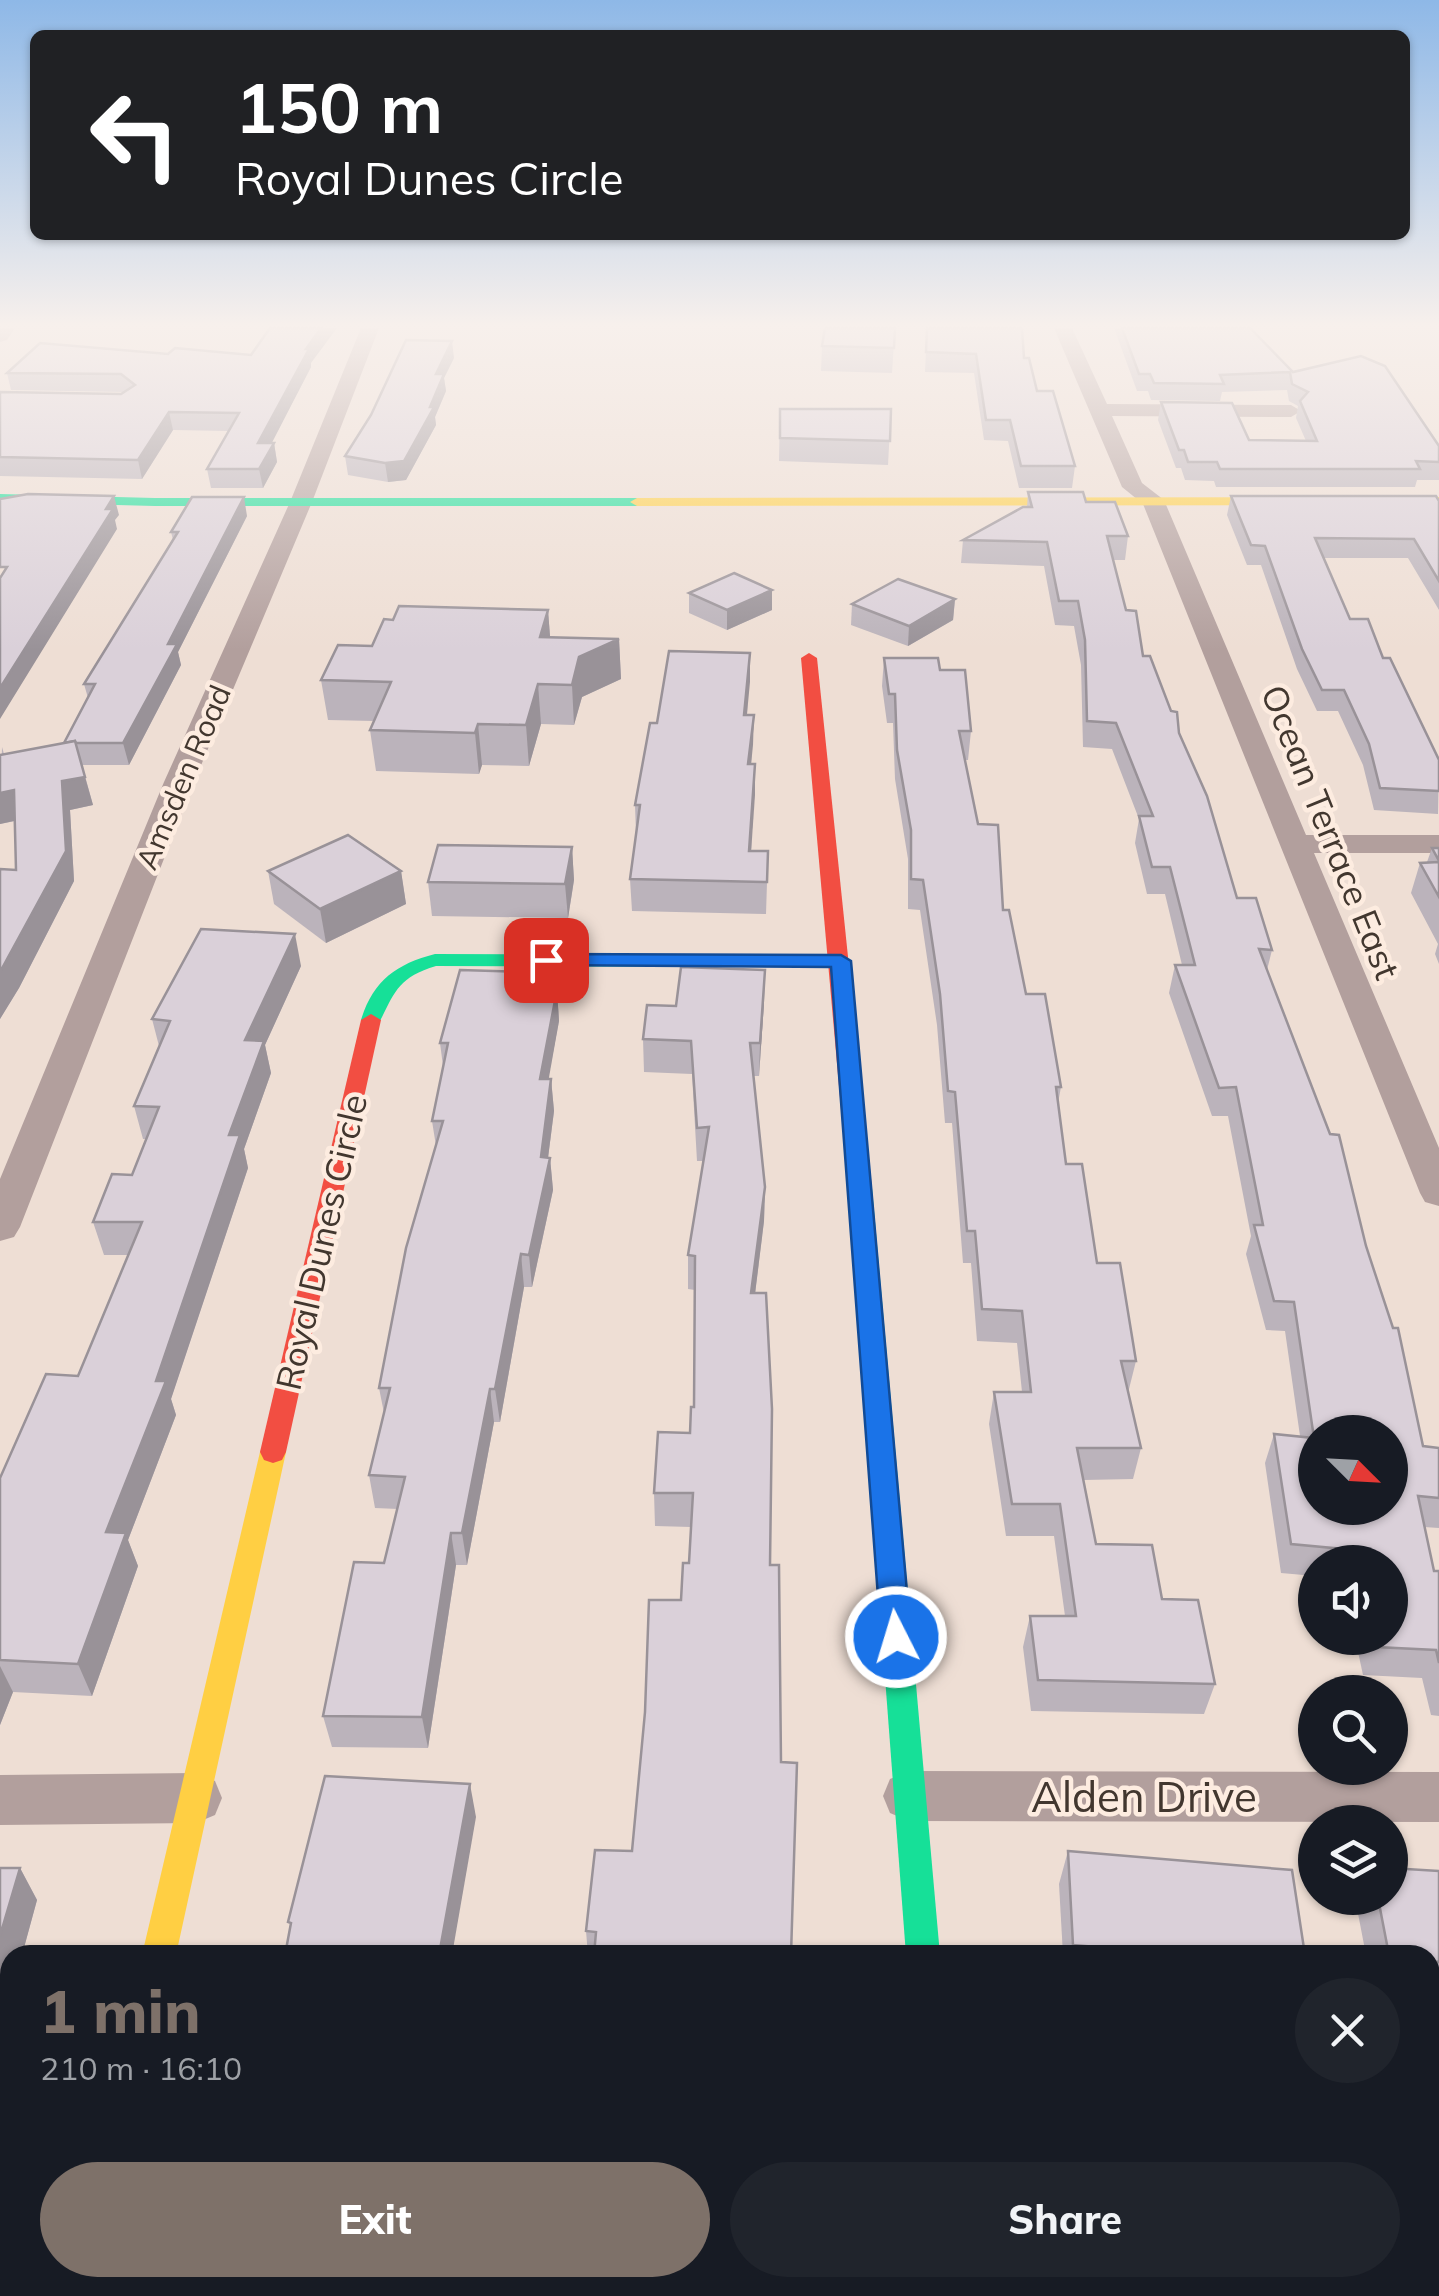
<!DOCTYPE html>
<html lang="en">
<head>
<meta charset="utf-8">
<style>
	body { margin:0; font-family:Mulish,sans-serif; background:#20242c; color:#f1f3f6; height:100vh; display:flex; flex-direction:column; font-size:38px; white-space:nowrap }
	* { box-sizing:border-box; margin:0 }
	p { font-size:32px; color:#9ea1a6 }
	.icon { flex:none; width:55px; height:55px; fill:none; stroke:currentColor; stroke-width:2; stroke-linecap:round; stroke-linejoin:round }
	.map { position:relative; flex:1; overflow:hidden }
	.drawer { position:absolute; left:0px; top:1945px; width:1440px; height:352px; display:flex; flex-direction:column; background:#171b24; border-radius:30px 30px 0 0; box-shadow:0 2px 8px #0004 }
	.drawer>* { flex:none }
	.top-card { position:absolute; left:30px; top:30px; width:1380px; height:210px; border-radius:15px; box-shadow:0 2px 8px #0004; background:#202124; color:#fff; overflow:hidden }
	.needle { width:65px; rotate:114deg }
	.fabs { position:absolute; left:1298px; top:1415px; display:grid; gap:20px }
	.fabs a { display:grid; place-items:center; width:110px; height:110px; border-radius:50%; background:#171b24; box-shadow:0 2px 8px #0004; font-size:50px }
	.pin { position:absolute; display:grid; place-items:center; width:85px; height:85px; color:#fff; margin:-42px; border-radius:20px; box-shadow:0 5px 15px #0006 }
	.me { position:absolute; width:110px; margin:-55px; rotate:355deg; stroke-linejoin:round; filter:drop-shadow(0 0 8px #0008) }
	.turn { display:flex; align-items:center; gap:35px; height:210px; padding:0 40px; font-size:45px }
	.turn .icon { width:130px; height:130px; stroke-width:2.5 }
	.turn b { display:block; font-size:70px; line-height:85px }
	.round { display:grid; place-items:center; flex:none; width:105px; height:105px; border-radius:52px; background:#20242c }
	.headline { display:flex; align-items:center; justify-content:space-between; height:170px; padding:0 40px }
	h1 { font-size:60px; font-weight:800; line-height:75px; color:#7e7169 }
	.button { display:flex; gap:20px; margin-top:auto; padding:20px 40px }
	.button a { flex:1; height:115px; border-radius:60px; background:#7e7169; color:#fff; font-size:40px; font-weight:800; line-height:115px; text-align:center }
	.button a+a { background:#20242c; color:#f1f3f6 }
	.map>svg:first-child { display:block }
</style>
</head>
<body>
<div class="map">
<svg width="1439" height="2296" viewBox="0 0 1439 2296">
	<rect width="100%" height="100%" fill="#eeded4"/>
	<g fill="none" stroke-linecap="round" stroke-linejoin="round">
		<!-- street -->
		<g fill="#b29f9d" fill-rule="evenodd">
			<path d="M0,328h15l-8,12 -7,2z"/>
			<path d="M361,328h18l-67,174 -118,280 -174,445 -6,10 -14,4v-62l164,-397 126,-280z"/>
			<path d="M1054,328h18l35,76 184,1 10,6 -10,6 -179,-1 30,67 22,17 142,335h133v18h-125l125,295v58l-14,-4 -5,-9 -277,-689 -21,-17z"/>
			<path d="M909,1771l530,1v50l-530,-1 -19,-8 -7,-17 7,-17z"/>
			<path d="M196,1773l19,8 7,17 -7,17 -19,8 -196,2v-50z"/>
			<path d="M51,2288h64l-2,8h-64z"/>
			<rect x="921" y="2288" width="64" height="8"/>
		</g>
		<!-- fast -->
		<g fill="#16e098" fill-rule="evenodd">
			<path d="M0,494l155,4h482l7,4 -7,4h-482l-155,-4z"/>
			<path d="M435,954l406,1 10,6 -10,6 -405,-1c-39,12 -41,26 -58,59h-14l-3,-5c12,-39 35,-56 74,-66z"/>
			<path d="M860,1180l12,8 68,767h-34l-58,-767z"/>
		</g>
		<!-- slow -->
		<g fill="#ffcf43" fill-rule="evenodd">
			<path d="M1439,497v8l-802,1 -7,-4 7,-4z"/>
			<path d="M273,1441l9,3 4,8 -110,503h-34l118,-503 4,-8z"/>
		</g>
		<!-- jam -->
		<g fill="#f24e42" fill-rule="evenodd">
			<path d="M809,653l8,5 55,530 -12,8 -12,-8 -47,-530z"/>
			<path d="M371,1014l10,6 -95,432 -4,8 -9,3 -9,-3 -4,-8 101,-432z"/>
		</g>
	</g>
	<!-- wall -->
	<g fill="#bbb3bb">
		<path d="M895,328l-3,45 -71,-2 1,-25z"/>
		<path d="M927,328l97,30 13,33 38,75 -3,22h-53l-11,-47 -24,-1 -10,-67 -49,-1z"/>
		<path d="M1114,328h136l43,44 146,74v34h-22l-2,7h-199l-2,-6 -29,-1 -4,-12h-5l-18,-48 3,-18 88,38 57,1 -10,-23 2,-12 -9,-5 -2,-11 -65,2 -2,9 -69,-1 -3,-9h-11z"/>
		<path d="M168,354l143,9v4l-40,76h3l3,19 -14,26h-52l-4,-19 22,-38 -56,-1 -31,49 -142,-3v-84l121,2 2,-2 -112,-2 -4,-17z"/>
		<path d="M454,358l-10,20 2,13 -11,26 1,8 -30,55 -18,2 -40,-7 -3,-19z"/>
		<path d="M780,409h111l-3,56 -109,-4z"/>
		<path d="M1028,492l58,10 42,34 -3,24h-12l13,50 17,46 36,77 58,165 35,52 -5,20 99,276 57,200 16,2v80l-15,-1 10,44h5v145l-8,-1 -9,-37 -59,-3 -8,-37h35v-76h-75v14l-34,-3 -16,-110 9,-29 26,2 -15,-105 -19,-1 -20,-76 5,-18 -23,-120h-16l-43,-123 6,-28h7l-17,-71h-18l-12,-51 4,-24 -27,-70 -29,-2 -2,-82 -7,-39 -19,-1 -11,-59 -83,-3 2,-23 64,-33z"/>
		<path d="M1231,496l208,5v109l-31,-52h-84l26,61 33,39 56,102 -1,54 -64,-4 -11,-45 -25,-54h-21l-20,-42 -36,-104h-14l-20,-50z"/>
		<path d="M247,516l-69,136 3,13 -52,100h-47l11,40 -23,5 4,71 -55,107 -19,31v-150l16,1 -1,-49 -15,3 2,-77 2,7 60,-11 24,-45 -4,-14 89,-144 -2,-8z"/>
		<path d="M772,590v20l-45,20 -38,-17v-20z"/>
		<path d="M955,599l-2,21 -45,26 -57,-21 1,-21z"/>
		<path d="M548,610l2,27 69,2 2,40 -39,18 -8,28 -33,-1 -12,42 -47,-1 -3,9 -103,-3 -6,-41 4,-9 -46,-1 -7,-40 51,-34z"/>
		<path d="M750,653l-3,62h7l-3,49h4l-4,87h17l-2,63 -134,-3 -2,-32 6,-46 -1,-28 22,-82z"/>
		<path d="M884,658l56,12 31,61 -3,29h-3l13,64 48,170 35,93 -3,16 8,61 31,99 39,98 -8,32 13,55 -8,31 -49,1 12,64 66,55 53,85 -11,30 -173,-3 -8,-64 7,-31h35l-11,-80h-48l-17,-112 5,-32h28l-5,-49 -40,-2 -6,-78h-8l-11,-140h-7l-8,-98 -17,-115 -12,-1v-50l-13,-80 -2,-56h-6l-5,-37z"/>
		<path d="M572,847l2,33 -6,38 -136,-2 -4,-34z"/>
		<path d="M1432,848h7v116l-4,-10 3,-10 -27,-51 9,-30 7,-1z"/>
		<path d="M268,871h133l5,33 -80,39 -52,-39z"/>
		<path d="M301,966l-36,79 6,28 -27,76 4,19 -77,231 5,16 -48,125 10,26 -46,130 -79,-4 -13,33v-247l78,-102 50,-121h-24l-11,-33 39,-47 15,-36h-4l-9,-33 25,-60 -7,-27z"/>
		<path d="M526,989l31,1 2,31 -11,58h3l3,32 -6,47h2l3,32 -21,97h-8l-24,135h-6l-27,143h-11l-28,183 -96,-1 -9,-31 61,-153 14,-54 -23,-1 -6,-33 15,-62 -5,-25 57,-242 -4,-25 11,-55 -3,-23z"/>
		<path d="M764,1003l-5,73h-6l12,111 -1,34 -9,72 36,662h-203l-2,-24 46,-80 57,-288 2,-36 -36,-1 -1,-33 36,-60 4,-26 1,-117 -7,-1v-34l15,-94h-6l-5,-87 -48,-2 -1,-33 33,-33z"/>
		<path d="M1068,1851l237,104h-242l-4,-71z"/>
		<path d="M0,1868h20l17,32 -30,110 -7,1z"/>
		<path d="M1439,1871v123l-9,-1v-38h-64l-11,-57h35z"/>
		<path d="M1117,2288h219l1,8h-219z"/>
	</g>
	<!-- shaded-wall -->
	<g fill="#999298">
		<path d="M321,328h16l-26,35v4l-49,95 -4,-19 48,-94z"/>
		<path d="M452,341l2,17 -10,20 2,13 -11,26 1,8 -30,55 -18,2 -3,-19 45,-56 6,-33z"/>
		<path d="M169,412l4,18 -31,49 -4,-19z"/>
		<path d="M274,443l3,19 -14,26 -4,-19z"/>
		<path d="M114,496l5,19 -4,5 2,9 -117,190v-31z"/>
		<path d="M244,497l3,19 -69,136 3,13 -52,100 -6,-22 45,-99z"/>
		<path d="M772,590v20l-45,20v-20z"/>
		<path d="M955,599l-2,21 -45,26 1,-20z"/>
		<path d="M548,610l3,39 -11,-12z"/>
		<path d="M619,639l2,40 -39,18 -8,28 -2,-40 7,-28z"/>
		<path d="M750,653v29l-6,63v-30z"/>
		<path d="M538,684l3,40 -12,42 -3,-41z"/>
		<path d="M754,715l-1,30 -5,50v-31z"/>
		<path d="M478,724l4,41 -3,9 -4,-41z"/>
		<path d="M755,764v31l-6,87v-31z"/>
		<path d="M85,777l8,28 -23,5 4,71 -55,107 -19,31v-47l62,-191z"/>
		<path d="M14,790l9,29 -23,5v-31z"/>
		<path d="M572,847l2,33 -6,38 -3,-34z"/>
		<path d="M401,871l5,33 -80,39 -6,-34z"/>
		<path d="M295,934l6,32 -36,79 6,28 -27,76 4,19 -77,231 5,16 -48,125 10,26 -46,130 -14,-32 28,-132 50,-151 73,-246 16,-95z"/>
		<path d="M765,970l-1,33 -5,73 1,-33z"/>
		<path d="M557,990l2,31 -16,90 -3,-32z"/>
		<path d="M551,1079l3,32 -10,78 -3,-32z"/>
		<path d="M550,1158l3,32 -21,97 -3,-32z"/>
		<path d="M765,1187l-1,34 -13,106v-34z"/>
		<path d="M521,1254l3,33 -24,135 -5,-33z"/>
		<path d="M490,1389l4,33 -27,143 -5,-32z"/>
		<path d="M451,1533l5,32 -28,183 -6,-31z"/>
		<path d="M0,1666l13,26 -13,33z"/>
		<path d="M470,1784l6,33 -24,138h-13z"/>
		<path d="M20,1868l17,32 -15,55h-12v44l-3,11 -7,-10v-64z"/>
		<path d="M400,2288h12l-1,8h-13z"/>
	</g>
	<!-- building -->
	<g fill="#dad0d9" stroke="#999298" stroke-width="2.5" fill-rule="evenodd">
		<path d="M270,328h51l-15,21h3l-51,94h16l-15,26h-52l32,-56 -70,-1 -31,48 -138,-3v-65l121,2 14,-9 -14,-11 -114,-1 33,-30 128,11 7,-6 76,7z"/>
		<path d="M825,328h70l-1,20 -72,-2z"/>
		<path d="M927,328h95l2,30h5l8,33h16l22,75h-54l-11,-46h-24l-10,-66 -50,-2z"/>
		<path d="M1122,328h128l43,44 68,-16 24,10 54,80v16l-23,-1 4,8h-200l-3,-7h-29l-4,-12h-5l-18,-48 71,1 17,37 68,1 -17,-40 8,-9 -16,-8 -2,-12 -70,3 4,9 -70,-1 -4,-9h-11z"/>
		<path d="M406,340l46,1 -16,33h8l-14,33h4l-30,54 -19,2 -40,-7 26,-41z"/>
		<path d="M780,409h111l-1,32 -110,-3z"/>
		<path d="M1028,492h55l3,10h29l13,34h-21l19,74 10,1 7,45h7l21,55 6,1 2,21 28,63 30,102h19l16,52 -13,-1 71,185 9,1 27,111 27,82h5l25,118 16,2v50l-21,-2 16,75h5v92l-3,-13 -60,-3 -2,-9h16v-76h-33l-3,-12 -63,-6 -17,-110 40,4 -20,-136 -20,-1 -20,-76h9l-27,-138 -17,1 -44,-123h20l-25,-98h-18l-13,-51h14l-37,-93 -29,-2 -2,-81 -7,-39h-19l-12,-59 -84,-2 60,-33h9zM1315,1432h75v76h-75z"/>
		<path d="M28,494l86,2 -8,13h7l-113,179v-110l7,-11h-7v-68z"/>
		<path d="M1231,496h205l3,5v80l-25,-42 -99,-1 35,81h18l15,39h7l49,102v31l-59,-3 -11,-44 -25,-54h-22l-20,-41 -37,-103 -14,-1z"/>
		<path d="M192,497h52l-76,147h9l-54,99h-47l-1,-2 -11,2 31,-59h-11l94,-152h-7z"/>
		<path d="M734,573l38,17 -45,20 -38,-17z"/>
		<path d="M898,579l57,20 -46,27 -57,-22z"/>
		<path d="M399,606l149,4 -8,27 79,2 -40,18 -7,28 -34,-1 -12,41 -48,-1 -3,9 -105,-3 21,-48 -70,-2 17,-35 34,1 12,-27 9,1z"/>
		<path d="M669,651l81,2 -6,62h10l-6,49h7l-6,87h19l-1,31 -137,-3 10,-74h-5l15,-82h7z"/>
		<path d="M884,658h54l2,12h25l6,61h-12l19,93 20,1 5,85h6l17,84h19l16,93h-5l10,77h16l15,99h23l16,98h-15l20,87h-64l19,96 56,1 10,54 36,1 17,84 -177,-4 -8,-64h46l-16,-112h-48l-18,-112h37l-9,-81 -40,-2 -7,-78h-8l-12,-139 -7,-1 -8,-97 -17,-114 -12,-1v-49l-14,-80 -2,-56h-6z"/>
		<path d="M75,741l10,36 -23,4 4,70 -66,121v-103l16,1 -2,-80 -14,3v-38z"/>
		<path d="M348,835l53,36 -81,38 -52,-38z"/>
		<path d="M438,845l134,2 -7,37 -137,-2z"/>
		<path d="M1432,848h7v13z"/>
		<path d="M1439,862v35l-19,-34z"/>
		<path d="M201,929l94,5 -50,106 19,1 -35,94h11l-84,246h10l-60,151 20,1 -48,131 -78,-4v-182l46,-104 32,2 64,-154h-49l19,-48 20,1 27,-68 -25,-1 36,-85 -18,-2z"/>
		<path d="M681,967l84,3 -5,73h-10l15,144 -14,106h15l6,116 -2,156h9l2,197 16,1 -6,192h-197l2,-23 -10,-1 9,-81 37,1 13,-139 4,-112h32l2,-37h6l4,-70h-39l4,-61 32,1 1,-26h3l1,-151 -7,-1 21,-128 -12,1 -6,-87 -48,-2 4,-34 29,1z"/>
		<path d="M460,970l64,2 -4,17 37,1 -17,89h11l-10,78 9,1 -21,97 -8,-1 -26,135h-5l-28,144h-11l-29,184 -99,-1 31,-154 30,1 21,-86 -36,-2 21,-87h-11l27,-140 37,-127h-11l16,-78h-8z"/>
		<path d="M325,1776l145,8 -31,171h-154l6,-32 -3,-1z"/>
		<path d="M1068,1851l224,19 13,85h-173v-5l-59,-5z"/>
		<path d="M0,1868h20l-20,68z"/>
		<path d="M1390,1868l49,3v91l-9,-1v-6h-41l-11,-57h12z"/>
		<path d="M282,2288h118l-2,8h-118z"/>
		<rect x="549" y="2288" width="256" height="8"/>
		<path d="M1162,2288h174l1,8h-72z"/>
	</g>
	<!-- sky -->
	<linearGradient id="sky" x2="0" y2="1"><stop stop-color="#8eb8e7"/><stop offset="0.5" stop-color="#f7f0ec"/><stop offset="1" stop-color="#f7f0ec" stop-opacity="0"/></linearGradient>
	<rect width="1439" height="650" fill="url(#sky)"/>
	<!-- route -->
	<path fill="#1a73e8" stroke="#114b97" stroke-width="2.5" d="M546,954l295,1 10,6 60,676 -5,9 -10,4 -11,-4 -4,-9 -50,-670 -293,-2 -3,-5z"/>
	<g text-anchor="middle" dominant-baseline="central" stroke-width="9" stroke-linejoin="round" paint-order="stroke">
		<!-- far-street labels -->
		<g font-size="30" fill="#42372f" stroke="#fdece0">
			<text transform="translate(183 777) rotate(-67)">Amsden Road</text>
		</g>
		<!-- street labels -->
		<g font-size="35" fill="#42372f" stroke="#fdece0">
			<text transform="translate(1331 832) rotate(68)">Ocean Terrace East</text>
			<text transform="translate(321 1242) rotate(-77)">Royal Dunes Circle</text>
		</g>
		<!-- near-street labels -->
		<g font-size="42" fill="#42372f" stroke="#fdece0">
			<text x="1144" y="1796">Alden Drive</text>
		</g>
	</g>
</svg>
<div class="fabs">
<a><svg class="needle" viewBox="-14 -14 28 28"><path d="M0-13l5 13h-10z" fill="#e53935"/><path d="M0 13l5-13h-10z" fill="#9ea1a6"/></svg></a>
<a><svg class="icon" aria-label="sound" viewBox="0 0 24 24"><path d="M4 9h4l5-4v14l-5-4H4zM17 9q2 3 0 6"/></svg></a>
<a><svg class="icon" aria-label="search" viewBox="0 0 24 24"><circle cx="10" cy="10" r="6"/><path d="M15 15l6 6"/></svg></a>
<a><svg class="icon" aria-label="layers" viewBox="0 0 24 24"><path d="M12 4l9 5-9 5-9-5zM3 14l9 5 9-5"/></svg></a>
</div>
<div class="pin" style="left:546px;top:960px;background:#d93025"><svg class="icon" aria-label="arrive" viewBox="0 0 24 24"><path d="M6 21V4h12l-3 4 3 4H6"/></svg></div>
<svg class="me" style="left:896px;top:1637px" viewBox="-20 -20 40 40"><circle r="17" fill="#1a73e8" stroke="#fff" stroke-width="3"/><path d="M0-11L8 9 0 5-8 9z" fill="#fff"/></svg>
<div class="top-card">
<div class="turn"><svg class="icon" aria-label="left" viewBox="0 0 24 24"><path d="M17 20v-9H6M10 6l-5 5 5 5"/></svg><div><b>150 m</b>Royal Dunes Circle</div></div>
</div>
<section class="drawer">
<div class="headline"><div><h1>1 min</h1><p>210 m · 16:10</p></div><a class="round"><svg class="icon" aria-label="close" viewBox="0 0 24 24"><path d="M6 6l12 12M18 6L6 18"/></svg></a></div>
<div class="button"><a>Exit</a><a>Share</a></div>
</section>
</div>
</body>
</html>
